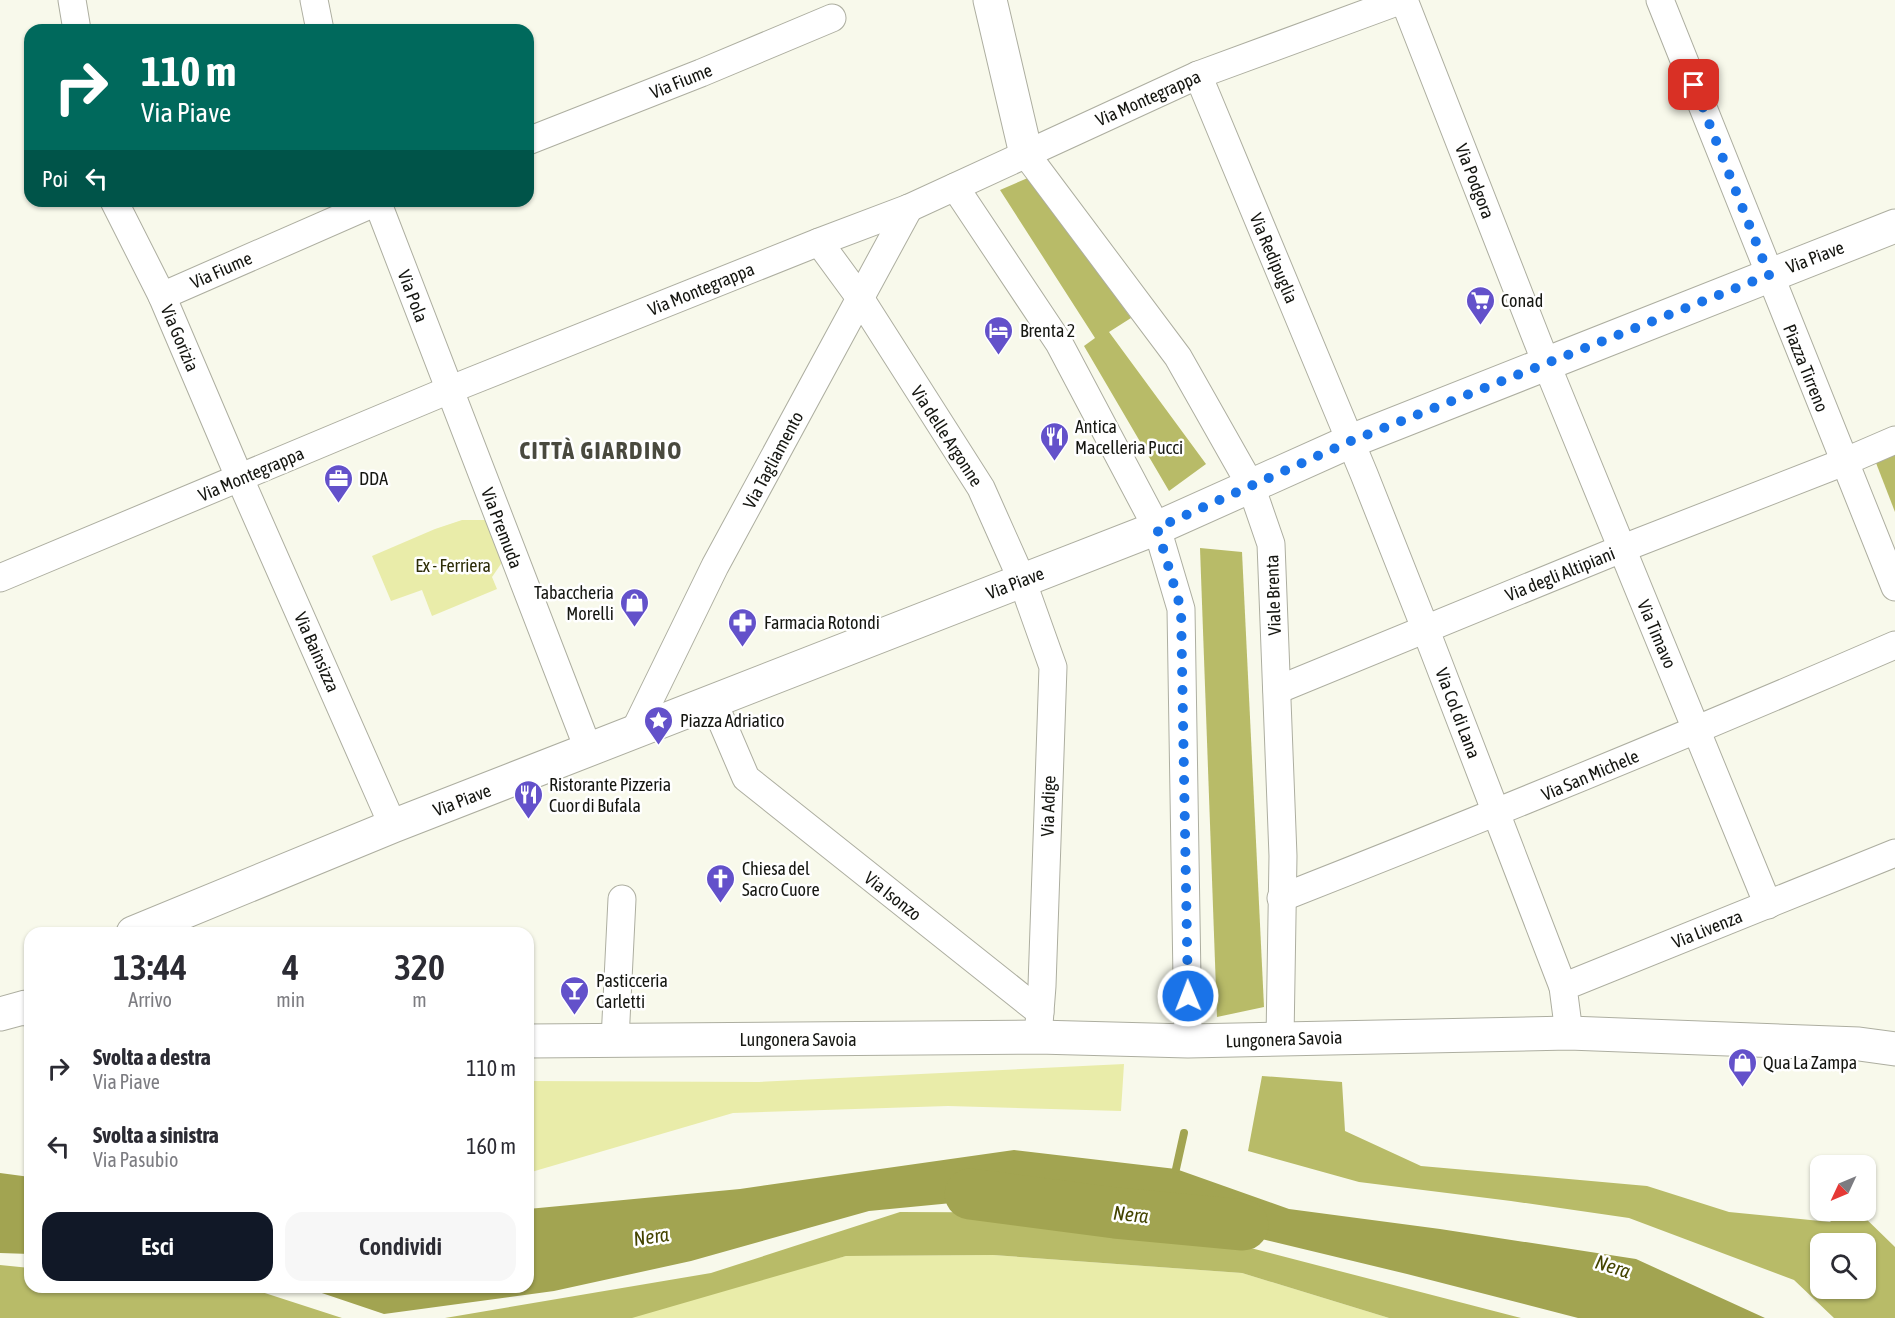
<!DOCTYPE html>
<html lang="it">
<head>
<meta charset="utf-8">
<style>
	body { margin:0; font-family:"Asap Condensed",sans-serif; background:#f7f7f7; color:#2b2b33; height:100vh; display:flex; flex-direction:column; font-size:22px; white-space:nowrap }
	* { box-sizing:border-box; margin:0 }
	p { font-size:20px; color:#7c7c81 }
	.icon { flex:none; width:33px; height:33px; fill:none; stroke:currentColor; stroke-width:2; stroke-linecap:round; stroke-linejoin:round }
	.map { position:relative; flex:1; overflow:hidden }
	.side { position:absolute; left:24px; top:927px; width:510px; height:366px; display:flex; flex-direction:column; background:#fff; border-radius:18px; box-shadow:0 2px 4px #0004 }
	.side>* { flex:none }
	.banner { position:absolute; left:24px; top:24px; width:510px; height:183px; border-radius:18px; box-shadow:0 2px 4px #0004; background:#00695c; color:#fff; overflow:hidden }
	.needle { width:39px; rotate:226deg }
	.controls { position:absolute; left:1810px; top:1155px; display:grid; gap:12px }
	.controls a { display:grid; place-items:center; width:66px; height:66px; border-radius:12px; background:#fff; box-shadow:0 2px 4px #0004; font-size:30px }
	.pin { position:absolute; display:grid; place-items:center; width:51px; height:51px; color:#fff; margin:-26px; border-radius:12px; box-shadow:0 3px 9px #0006 }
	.me { position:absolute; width:66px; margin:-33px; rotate:359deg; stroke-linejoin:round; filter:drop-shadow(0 0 4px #0008) }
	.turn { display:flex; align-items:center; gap:21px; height:126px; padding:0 18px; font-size:27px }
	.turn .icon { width:78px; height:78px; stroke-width:2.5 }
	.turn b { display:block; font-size:42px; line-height:51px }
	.then { display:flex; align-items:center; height:57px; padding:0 18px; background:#0003; gap:12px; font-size:22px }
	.eta { display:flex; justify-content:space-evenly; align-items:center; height:102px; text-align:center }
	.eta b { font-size:36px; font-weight:600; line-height:42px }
	.button { display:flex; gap:12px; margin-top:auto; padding:12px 18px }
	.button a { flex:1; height:69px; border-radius:18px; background:#111827; color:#fff; font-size:24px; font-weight:600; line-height:69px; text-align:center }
	.button a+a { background:#f7f7f7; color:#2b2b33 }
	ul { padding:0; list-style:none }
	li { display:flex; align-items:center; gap:18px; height:78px; padding:0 18px }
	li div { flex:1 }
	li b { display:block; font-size:22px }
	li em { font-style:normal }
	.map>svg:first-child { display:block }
</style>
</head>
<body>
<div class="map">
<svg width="1895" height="1318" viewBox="0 0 1895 1318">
	<rect width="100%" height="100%" fill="#f8f9eb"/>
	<!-- green -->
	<g fill="#e9eca9">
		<path d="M462,520h24l17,41 -11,16 5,12 -65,27 -10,-26 -31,11 -19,-45 63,-27z"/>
		<path d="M1124,1064l-3,47 -173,-5 -215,7 -205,60v-92l231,1z"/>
		<path d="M993,1255l249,18 147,45h-778l235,-62z"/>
	</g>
	<!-- forest -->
	<g fill="#b8bb68" fill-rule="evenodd">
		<path d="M1030,177l101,141 -22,14 97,132 -37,27 -85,-145 11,-8 -95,-148z"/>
		<path d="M1895,449v63l-24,-62z"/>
		<path d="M1200,548l42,4 22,455 -47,10z"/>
		<path d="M1262,1076l80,6 3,49 76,35 226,20 82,26 101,10 10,-11h18l37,36v71h-61l-40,-38 -165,-62 -118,-17 -152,-19 -111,-31zM1821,1244h45v44h-45z"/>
		<path d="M900,1212l215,1 406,105h-132l-147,-45 -249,-18 -147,1 -214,62h-187l266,-45z"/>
		<path d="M0,1265l30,3v19h216l96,31h-342z"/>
	</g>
	<!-- water -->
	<g fill="#a2a451">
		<path d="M1014,1150l162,19 113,40 151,20 196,30 129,59h-187l-171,-44 -300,-72 -155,1 -83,8 -178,50 -137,30 -170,23 -80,-27h224v-78l212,-20z"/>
		<path d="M0,1173l30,4v77l-30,-1z"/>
	</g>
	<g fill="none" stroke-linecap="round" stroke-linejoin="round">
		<!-- stream -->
		<path stroke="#a2a451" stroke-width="8" d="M1176,1169l8,-36"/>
		<!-- river -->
		<path stroke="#a2a451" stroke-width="51" d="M970,1194l145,19 128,12"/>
		<defs>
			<g id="street">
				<path d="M72,0l5,30"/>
				<path d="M314,0l6,30"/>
				<path d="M1404,0l142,363 222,542"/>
				<path d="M1660,0l235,587"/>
				<path d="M1198,75l166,399 61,154 138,359"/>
				<path d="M528,141l173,-68 131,-55"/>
				<path d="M1026,154l152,203 73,129 20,58 12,312 -3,183"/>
				<path d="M955,187l104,156 98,185 24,81 7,432"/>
				<path d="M114,201l48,95 78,183 153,347"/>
				<path d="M377,201l212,550"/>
				<path d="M819,242l41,56 121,190 41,92 31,87 -11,319 -4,51"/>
				<path d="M162,296l217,-95"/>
				<path d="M0,578l449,-188 370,-148 90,-34 289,-133 204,-75"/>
				<path d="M1277,690l344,-141 223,-87 51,-22"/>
				<path d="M713,701l33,77 294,234"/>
				<path d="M633,734l82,-168 194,-358"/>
				<path d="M1281,898c206,-81 411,-165 614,-253"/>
				<path d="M1569,1033l-6,-46 332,-134"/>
				<path d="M615,1040l7,-141"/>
			</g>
			<g id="secondary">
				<path d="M990,0l36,154"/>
				<path d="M133,933l260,-107 764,-298 194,-87 544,-215"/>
				<path d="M0,1014l26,-7 4,3"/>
				<path d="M528,1041l510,-4 150,4 381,-8 290,11 36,5"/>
			</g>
		</defs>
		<!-- street casing -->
		<use href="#street" stroke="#adaea0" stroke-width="29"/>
		<!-- secondary casing -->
		<use href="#secondary" stroke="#adaea0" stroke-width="35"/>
		<!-- street -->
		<use href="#street" stroke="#fff" stroke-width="27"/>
		<!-- secondary -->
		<use href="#secondary" stroke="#fff" stroke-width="33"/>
	</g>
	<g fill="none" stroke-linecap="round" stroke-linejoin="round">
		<!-- route -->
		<path stroke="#1a73e8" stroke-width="10" stroke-dasharray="0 18" d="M1188,996l-7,-387 -24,-81 194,-87 418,-166 -75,-190"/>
	</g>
	<!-- icons -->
	<defs>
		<symbol id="supermarket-pin" viewBox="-11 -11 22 30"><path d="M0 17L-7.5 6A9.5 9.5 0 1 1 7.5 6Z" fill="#6351ca" stroke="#fff"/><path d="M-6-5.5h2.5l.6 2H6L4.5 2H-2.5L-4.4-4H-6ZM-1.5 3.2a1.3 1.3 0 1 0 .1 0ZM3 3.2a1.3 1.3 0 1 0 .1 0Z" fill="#fff"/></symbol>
		<symbol id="hotel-pin" viewBox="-11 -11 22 30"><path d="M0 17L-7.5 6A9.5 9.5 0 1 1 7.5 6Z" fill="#6351ca" stroke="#fff"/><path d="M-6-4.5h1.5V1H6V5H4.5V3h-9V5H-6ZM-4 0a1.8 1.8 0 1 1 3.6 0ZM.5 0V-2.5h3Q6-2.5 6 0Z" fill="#fff"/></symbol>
		<symbol id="restaurant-pin" viewBox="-11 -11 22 30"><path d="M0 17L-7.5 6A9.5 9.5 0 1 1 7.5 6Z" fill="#6351ca" stroke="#fff"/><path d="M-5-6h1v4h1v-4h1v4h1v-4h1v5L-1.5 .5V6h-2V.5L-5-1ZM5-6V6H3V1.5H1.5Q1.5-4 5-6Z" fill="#fff"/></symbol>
		<symbol id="office-pin" viewBox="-11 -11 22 30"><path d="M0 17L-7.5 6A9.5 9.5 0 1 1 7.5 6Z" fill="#6351ca" stroke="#fff"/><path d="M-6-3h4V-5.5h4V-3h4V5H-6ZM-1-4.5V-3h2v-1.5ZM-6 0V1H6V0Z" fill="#fff"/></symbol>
		<symbol id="shop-pin" viewBox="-11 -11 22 30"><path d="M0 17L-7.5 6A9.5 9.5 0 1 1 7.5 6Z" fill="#6351ca" stroke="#fff"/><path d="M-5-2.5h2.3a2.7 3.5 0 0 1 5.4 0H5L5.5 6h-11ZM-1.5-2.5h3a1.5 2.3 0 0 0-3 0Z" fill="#fff"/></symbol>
		<symbol id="pharmacy-pin" viewBox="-11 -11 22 30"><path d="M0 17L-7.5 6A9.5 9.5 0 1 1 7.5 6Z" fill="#6351ca" stroke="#fff"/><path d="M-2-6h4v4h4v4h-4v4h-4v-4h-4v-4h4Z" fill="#fff"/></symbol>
		<symbol id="sight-pin" viewBox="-11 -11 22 30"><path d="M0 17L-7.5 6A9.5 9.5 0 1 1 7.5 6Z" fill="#6351ca" stroke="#fff"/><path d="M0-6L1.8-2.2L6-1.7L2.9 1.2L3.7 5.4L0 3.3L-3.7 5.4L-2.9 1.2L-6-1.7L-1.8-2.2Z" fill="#fff"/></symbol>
		<symbol id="church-pin" viewBox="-11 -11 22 30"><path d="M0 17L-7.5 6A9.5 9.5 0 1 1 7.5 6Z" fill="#6351ca" stroke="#fff"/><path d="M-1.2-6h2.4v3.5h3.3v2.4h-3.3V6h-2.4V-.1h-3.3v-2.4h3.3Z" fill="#fff"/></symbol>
		<symbol id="bar-pin" viewBox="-11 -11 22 30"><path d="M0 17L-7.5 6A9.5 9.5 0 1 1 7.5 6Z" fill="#6351ca" stroke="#fff"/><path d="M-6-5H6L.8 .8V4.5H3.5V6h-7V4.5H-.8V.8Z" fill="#fff"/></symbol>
	</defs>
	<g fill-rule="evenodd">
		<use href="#supermarket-pin" x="1464" y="284" width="33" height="45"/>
		<use href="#hotel-pin" x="982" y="314" width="33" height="45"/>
		<use href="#restaurant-pin" x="1038" y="420" width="33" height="45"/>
		<use href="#office-pin" x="322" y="462" width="33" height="45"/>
		<use href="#shop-pin" x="618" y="586" width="33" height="45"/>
		<use href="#pharmacy-pin" x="726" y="606" width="33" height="45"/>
		<use href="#sight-pin" x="642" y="704" width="33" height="45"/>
		<use href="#restaurant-pin" x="512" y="778" width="33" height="45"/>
		<use href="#church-pin" x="704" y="862" width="33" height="45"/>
		<use href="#bar-pin" x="558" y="974" width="33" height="45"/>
		<use href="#shop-pin" x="1726" y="1046" width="33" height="45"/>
	</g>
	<g text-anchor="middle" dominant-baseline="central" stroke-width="5" stroke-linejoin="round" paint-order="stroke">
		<!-- street labels -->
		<g font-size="18" fill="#151611" stroke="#fff">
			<text transform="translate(681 81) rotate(-22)">Via Fiume</text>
			<text transform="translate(1148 98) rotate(-24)">Via Montegrappa</text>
			<text transform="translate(1475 181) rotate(69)">Via Podgora</text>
			<text transform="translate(1815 257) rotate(-21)">Via Piave</text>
			<text transform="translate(1274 258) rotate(67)">Via Redipuglia</text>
			<text transform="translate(221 270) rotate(-24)">Via Fiume</text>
			<text transform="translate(701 289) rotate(-22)">Via Montegrappa</text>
			<text transform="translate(413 296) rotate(69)">Via Pola</text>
			<text transform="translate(180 338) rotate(67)">Via Gorizia</text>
			<text transform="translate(1806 368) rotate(68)">Piazza Tirreno</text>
			<text transform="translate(947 436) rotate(57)">Via delle Argonne</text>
			<text transform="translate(773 460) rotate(-62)">Via Tagliamento</text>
			<text transform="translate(251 474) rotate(-23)">Via Montegrappa</text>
			<text transform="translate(502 528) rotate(69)">Via Premuda</text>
			<text transform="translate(1560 574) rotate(-22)">Via degli Altipiani</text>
			<text transform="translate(1015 583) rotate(-21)">Via Piave</text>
			<text transform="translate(1273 595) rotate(-92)">Viale Brenta</text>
			<text transform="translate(1657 634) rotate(67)">Via Timavo</text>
			<text transform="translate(317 652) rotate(66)">Via Bainsizza</text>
			<text transform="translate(1458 713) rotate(69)">Via Col di Lana</text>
			<text transform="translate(1590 775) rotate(-23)">Via San Michele</text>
			<text transform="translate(462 800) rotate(-21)">Via Piave</text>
			<text transform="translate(1048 806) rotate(-88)">Via Adige</text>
			<text transform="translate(893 896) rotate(38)">Via Isonzo</text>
			<text transform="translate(1707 929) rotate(-22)">Via Livenza</text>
			<text x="798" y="1039">Lungonera Savoia</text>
			<text transform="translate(1284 1039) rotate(-2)">Lungonera Savoia</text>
		</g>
		<!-- poi labels -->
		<g font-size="18" fill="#151611" stroke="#fff" text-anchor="start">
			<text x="1501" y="300">Conad</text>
			<text x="1020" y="330">Brenta 2</text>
			<text x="1075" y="426">Antica<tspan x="1075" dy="21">Macelleria Pucci</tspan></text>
			<text x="359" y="478">DDA</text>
			<text x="614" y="592" text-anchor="end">Tabaccheria<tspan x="614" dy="21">Morelli</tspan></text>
			<text x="764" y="622">Farmacia Rotondi</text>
			<text x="680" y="720">Piazza Adriatico</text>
			<text x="549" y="784">Ristorante Pizzeria<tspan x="549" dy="21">Cuor di Bufala</tspan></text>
			<text x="742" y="868">Chiesa del<tspan x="742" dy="21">Sacro Cuore</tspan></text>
			<text x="596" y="980">Pasticceria<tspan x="596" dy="21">Carletti</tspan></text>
			<text x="1763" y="1062">Qua La Zampa</text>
		</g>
		<!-- park labels -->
		<g font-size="18" fill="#2d2d08" stroke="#fff">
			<text x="453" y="565">Ex - Ferriera</text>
		</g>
		<!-- water labels -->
		<g font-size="20" font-style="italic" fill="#440" stroke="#fff">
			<text transform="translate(1131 1214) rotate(6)">Nera</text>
			<text transform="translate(651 1236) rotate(-8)">Nera</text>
			<text transform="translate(1613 1266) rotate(18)">Nera</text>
		</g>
		<!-- district labels -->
		<g font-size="24" font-weight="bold" letter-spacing="1.5" fill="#49493e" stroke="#fff">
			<text x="601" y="450">CITTÀ GIARDINO</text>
		</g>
	</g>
</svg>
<div class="controls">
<a><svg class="needle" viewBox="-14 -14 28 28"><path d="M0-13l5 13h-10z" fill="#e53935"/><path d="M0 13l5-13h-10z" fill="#7c7c81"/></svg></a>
<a><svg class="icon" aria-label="search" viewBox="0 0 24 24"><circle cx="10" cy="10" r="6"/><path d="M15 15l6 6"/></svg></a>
</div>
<div class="pin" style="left:1694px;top:85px;background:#d93025"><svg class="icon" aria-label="arrive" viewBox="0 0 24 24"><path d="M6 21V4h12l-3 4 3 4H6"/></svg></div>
<svg class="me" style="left:1188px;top:996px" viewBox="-20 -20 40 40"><circle r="17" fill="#1a73e8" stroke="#fff" stroke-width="3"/><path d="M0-11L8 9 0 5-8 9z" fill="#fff"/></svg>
<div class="banner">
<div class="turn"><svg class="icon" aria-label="right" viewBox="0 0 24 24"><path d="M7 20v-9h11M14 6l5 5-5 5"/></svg><div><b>110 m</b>Via Piave</div></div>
<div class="then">Poi<svg class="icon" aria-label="left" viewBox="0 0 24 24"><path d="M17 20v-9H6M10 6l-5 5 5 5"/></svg></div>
</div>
<section class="side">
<div class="eta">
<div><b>13:44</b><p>Arrivo</p></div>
<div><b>4</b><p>min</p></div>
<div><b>320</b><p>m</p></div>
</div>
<ul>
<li><svg class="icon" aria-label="right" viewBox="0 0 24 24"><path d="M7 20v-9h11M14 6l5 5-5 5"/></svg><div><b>Svolta a destra</b><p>Via Piave</p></div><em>110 m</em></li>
<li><svg class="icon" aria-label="left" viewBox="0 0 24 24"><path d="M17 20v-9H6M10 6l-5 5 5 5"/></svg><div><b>Svolta a sinistra</b><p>Via Pasubio</p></div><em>160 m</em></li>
</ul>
<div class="button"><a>Esci</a><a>Condividi</a></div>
</section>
</div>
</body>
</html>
